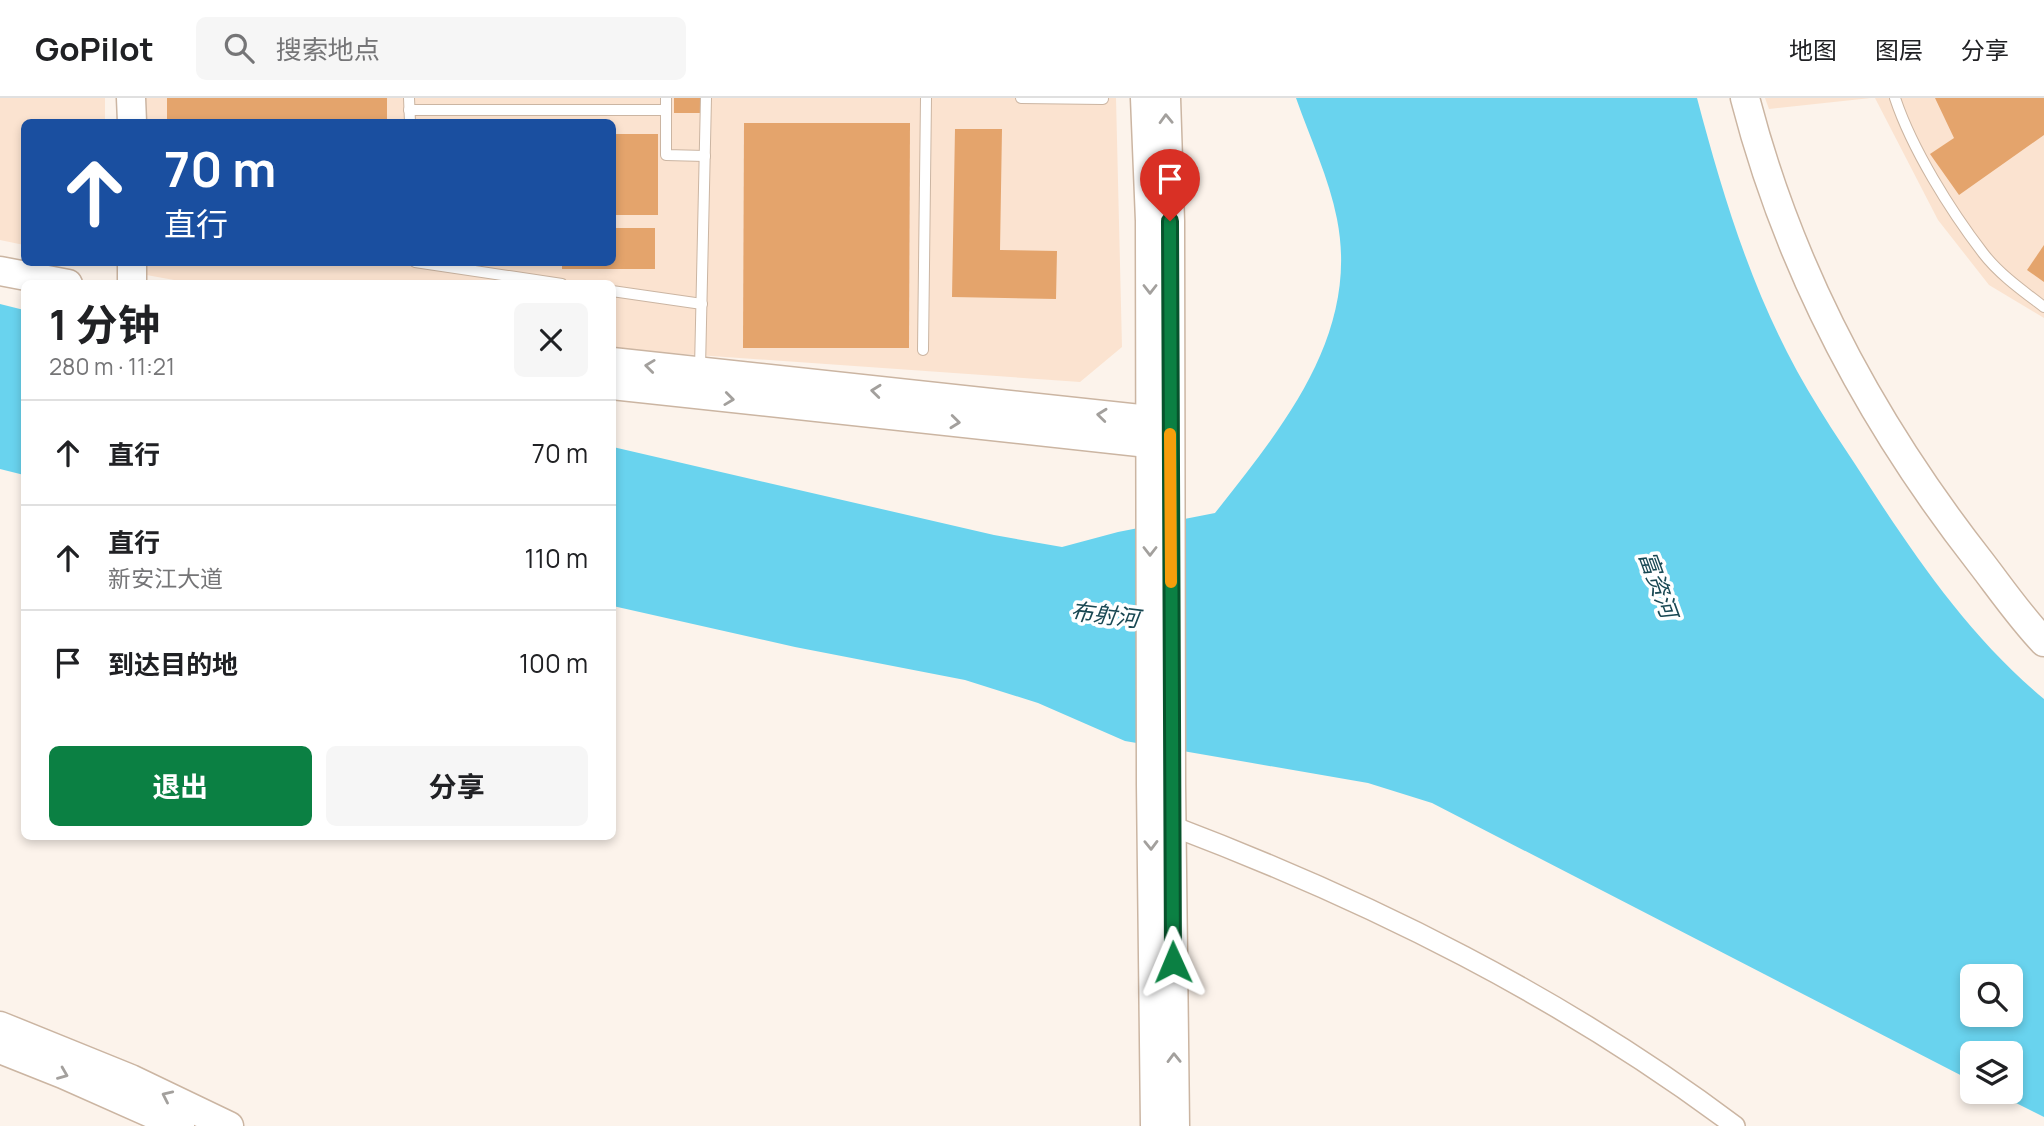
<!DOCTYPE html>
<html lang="zh">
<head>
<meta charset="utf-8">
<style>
	body { margin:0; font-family:Manrope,"Noto Sans SC",sans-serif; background:#f6f6f6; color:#202124; height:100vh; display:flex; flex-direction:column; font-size:26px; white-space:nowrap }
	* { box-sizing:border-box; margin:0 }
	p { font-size:23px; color:#757577 }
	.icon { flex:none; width:38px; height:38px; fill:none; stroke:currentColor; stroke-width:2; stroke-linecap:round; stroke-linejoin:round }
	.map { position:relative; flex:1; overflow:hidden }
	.sheet { position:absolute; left:21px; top:182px; width:595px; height:560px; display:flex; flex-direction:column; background:#fff; border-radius:10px; box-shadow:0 4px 10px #0003 }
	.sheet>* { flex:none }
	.guide { position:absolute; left:21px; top:21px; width:595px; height:147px; border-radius:10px; box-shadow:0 4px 10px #0003; background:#1a4fa0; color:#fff; overflow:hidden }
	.fabs { position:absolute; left:1960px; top:866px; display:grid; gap:14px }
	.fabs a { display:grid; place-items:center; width:63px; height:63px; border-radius:10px; background:#fff; box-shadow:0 4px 10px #0003; font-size:35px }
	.pin { position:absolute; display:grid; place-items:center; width:60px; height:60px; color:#fff; margin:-72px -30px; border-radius:50% 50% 50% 0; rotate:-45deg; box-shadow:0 0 7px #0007 }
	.pin .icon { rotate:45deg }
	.me { position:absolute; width:77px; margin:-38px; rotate:359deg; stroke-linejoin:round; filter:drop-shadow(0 0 5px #0008) }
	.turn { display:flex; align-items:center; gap:24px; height:147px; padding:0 28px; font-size:32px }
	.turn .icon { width:91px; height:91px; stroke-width:2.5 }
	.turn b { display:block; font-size:49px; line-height:60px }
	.round { display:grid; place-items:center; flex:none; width:74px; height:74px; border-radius:10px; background:#f6f6f6 }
	.headline { display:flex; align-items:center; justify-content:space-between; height:119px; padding:0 28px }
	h1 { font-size:42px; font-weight:700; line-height:52px }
	.action { display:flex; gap:14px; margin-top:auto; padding:14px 28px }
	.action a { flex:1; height:80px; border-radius:10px; background:#0b8043; color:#fff; font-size:28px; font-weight:700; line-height:80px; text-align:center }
	.action a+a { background:#f6f6f6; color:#202124 }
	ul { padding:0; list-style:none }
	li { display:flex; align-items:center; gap:21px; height:105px; padding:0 28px; border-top:2px solid #e0e0e0 }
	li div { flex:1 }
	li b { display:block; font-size:26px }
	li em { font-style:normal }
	header { display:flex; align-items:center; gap:42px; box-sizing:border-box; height:98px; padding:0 35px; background:#fff; border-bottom:2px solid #e0e0e0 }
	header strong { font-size:33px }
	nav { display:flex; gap:38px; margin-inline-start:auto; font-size:24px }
	.search { width:490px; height:63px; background:#f6f6f6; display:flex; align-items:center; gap:18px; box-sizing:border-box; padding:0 24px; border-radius:10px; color:#757577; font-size:26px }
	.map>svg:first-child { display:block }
</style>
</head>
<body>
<header>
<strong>GoPilot</strong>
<div class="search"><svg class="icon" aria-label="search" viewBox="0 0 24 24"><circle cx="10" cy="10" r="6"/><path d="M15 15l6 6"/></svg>搜索地点</div>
<nav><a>地图</a><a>图层</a><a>分享</a></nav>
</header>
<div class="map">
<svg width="2044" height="1028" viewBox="0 0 2044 1028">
	<rect width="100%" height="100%" fill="#fcf3eb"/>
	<!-- built -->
	<g fill="#fbe3d0">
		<path d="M0,0h105v24h-81v123l-24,-5z"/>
		<path d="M141,0h975l6,249 -42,35 -467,-33 -1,-65h-416l-55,-10v-12h471v-140h-471z"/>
		<path d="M1765,0h106l-102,11z"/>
		<path d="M1875,0h169v220l-55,-33 -51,-65z"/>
	</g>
	<!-- water -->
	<g fill="#69d3ee" fill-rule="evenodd">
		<path d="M1296,0h401c23,87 49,174 90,254 26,52 61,100 92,149 48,73 98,142 165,198v418l-50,-25h17v-38h-39v27l-540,-278 -64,-20 -243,-42 -87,-38 -73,-23 -170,-33 -182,-41v-159l381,88 68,12 56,-15 97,-19c67,-85 145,-178 122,-294 -8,-41 -27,-81 -41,-121zM1972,878h39v39h-39z"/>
		<path d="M0,206l24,6v165l-24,-6z"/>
	</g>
	<!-- building -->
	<g fill="#e4a46c">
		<rect x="167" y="0" width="220" height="24"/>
		<rect x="674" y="0" width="26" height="15"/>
		<path d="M1935,0h109v37l-85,60 -29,-41 24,-16z"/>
		<path d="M744,25h166l-1,225h-166z"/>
		<path d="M955,31h47l-2,121 57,1 -1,48 -104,-2z"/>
		<rect x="612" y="36" width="46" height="81"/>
		<path d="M612,130h43v41h-93v-7h50z"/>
		<path d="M2044,147v37l-17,-12z"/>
	</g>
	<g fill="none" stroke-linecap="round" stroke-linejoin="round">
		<defs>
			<g id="lane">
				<path d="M409,0l1,24"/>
				<path d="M666,0v57l39,1"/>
				<path d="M1021,0l82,1"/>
				<path d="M1895,0c17,51 55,112 88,155 16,21 40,38 61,54"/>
				<path d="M409,12h257"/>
				<path d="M415,164l147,22"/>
				<path d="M612,193l90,13"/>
				<path d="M923,252l3,-252"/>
				<path d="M700,270l6,-270"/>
			</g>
			<path id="street" d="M1172,728c200,76 391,171 563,300"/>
			<g id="secondary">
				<path d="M131,0l1,24"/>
				<path d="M1145,0l5,123 1,564 4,341"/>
				<path d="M1166,0l4,123 1,564 4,341"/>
				<path d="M1745,0c44,171 127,326 236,465 20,26 40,55 63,79"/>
				<path d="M132,164v22"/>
				<path d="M0,173l68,13"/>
				<path d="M612,264l556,60"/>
				<path d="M612,287l554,60"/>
				<path d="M0,928l131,53 98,47"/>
				<path d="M0,951l63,25 117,52"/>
			</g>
		</defs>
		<!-- lane casing -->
		<use href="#lane" stroke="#cbb5a2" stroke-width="12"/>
		<!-- street casing -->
		<use href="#street" stroke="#cbb5a2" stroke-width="22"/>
		<!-- secondary casing -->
		<use href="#secondary" stroke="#cbb5a2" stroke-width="31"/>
		<!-- lane -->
		<use href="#lane" stroke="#fff" stroke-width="10"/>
		<!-- street -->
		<use href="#street" stroke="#fff" stroke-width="19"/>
		<!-- secondary -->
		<use href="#secondary" stroke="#fff" stroke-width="28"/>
	</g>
	<!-- one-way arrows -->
	<defs><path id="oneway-chevron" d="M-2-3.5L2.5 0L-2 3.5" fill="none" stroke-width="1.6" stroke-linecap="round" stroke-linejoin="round" transform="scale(1.75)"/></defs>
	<g stroke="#a3a09d">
		<use href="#oneway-chevron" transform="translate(1166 21) rotate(-92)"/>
		<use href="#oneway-chevron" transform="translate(1150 191) rotate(90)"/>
		<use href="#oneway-chevron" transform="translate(650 268) rotate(-173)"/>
		<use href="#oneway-chevron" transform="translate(876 293) rotate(-174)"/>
		<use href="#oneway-chevron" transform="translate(729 301) rotate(7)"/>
		<use href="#oneway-chevron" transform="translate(1102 317) rotate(-174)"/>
		<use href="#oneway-chevron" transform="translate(955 324) rotate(6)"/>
		<use href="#oneway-chevron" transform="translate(1150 453) rotate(90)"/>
		<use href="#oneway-chevron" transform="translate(1151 747) rotate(89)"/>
		<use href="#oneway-chevron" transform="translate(1174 960) rotate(-91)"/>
		<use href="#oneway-chevron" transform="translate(63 976) rotate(22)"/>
		<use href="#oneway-chevron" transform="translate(167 998) rotate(-155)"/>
	</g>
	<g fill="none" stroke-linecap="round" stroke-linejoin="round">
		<defs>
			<path id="route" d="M1170,123l3,741"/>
		</defs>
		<!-- route casing -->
		<use href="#route" stroke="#07532c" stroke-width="18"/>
		<!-- route -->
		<use href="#route" stroke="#0b8043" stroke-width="12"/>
		<!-- slow -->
		<path stroke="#f59e0b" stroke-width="12" d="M1170,336l1,148"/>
	</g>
	<g text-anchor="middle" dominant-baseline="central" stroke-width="7" stroke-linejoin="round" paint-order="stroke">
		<!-- water labels -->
		<g font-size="23" font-style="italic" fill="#194853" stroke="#fff">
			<text transform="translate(1659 486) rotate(70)">富资河</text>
			<text transform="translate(1105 516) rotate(7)">布射河</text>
		</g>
	</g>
</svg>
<div class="fabs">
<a><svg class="icon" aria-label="search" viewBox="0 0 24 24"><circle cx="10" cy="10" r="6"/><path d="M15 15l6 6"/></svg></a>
<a><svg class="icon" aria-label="layers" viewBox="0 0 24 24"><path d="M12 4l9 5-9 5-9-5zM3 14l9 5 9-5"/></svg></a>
</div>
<div class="pin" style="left:1170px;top:123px;background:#d93025"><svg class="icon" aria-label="arrive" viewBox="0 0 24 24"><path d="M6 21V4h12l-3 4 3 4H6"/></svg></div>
<svg class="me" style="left:1173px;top:864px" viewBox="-20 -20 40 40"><path d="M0-17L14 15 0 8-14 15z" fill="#0b8043" stroke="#fff" stroke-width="4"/></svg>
<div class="guide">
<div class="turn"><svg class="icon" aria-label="ahead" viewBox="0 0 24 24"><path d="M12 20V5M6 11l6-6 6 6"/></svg><div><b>70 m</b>直行</div></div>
</div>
<section class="sheet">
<div class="headline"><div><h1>1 分钟</h1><p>280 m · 11:21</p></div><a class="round"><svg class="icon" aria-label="close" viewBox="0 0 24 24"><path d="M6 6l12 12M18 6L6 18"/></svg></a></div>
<ul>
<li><svg class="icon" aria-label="ahead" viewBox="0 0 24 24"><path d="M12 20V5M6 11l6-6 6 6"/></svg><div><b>直行</b></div><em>70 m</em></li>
<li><svg class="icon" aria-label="ahead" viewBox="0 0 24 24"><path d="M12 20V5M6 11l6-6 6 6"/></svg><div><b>直行</b><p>新安江大道</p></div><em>110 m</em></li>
<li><svg class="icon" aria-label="arrive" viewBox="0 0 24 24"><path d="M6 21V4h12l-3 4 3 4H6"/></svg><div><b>到达目的地</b></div><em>100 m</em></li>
</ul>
<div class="action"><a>退出</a><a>分享</a></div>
</section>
</div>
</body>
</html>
